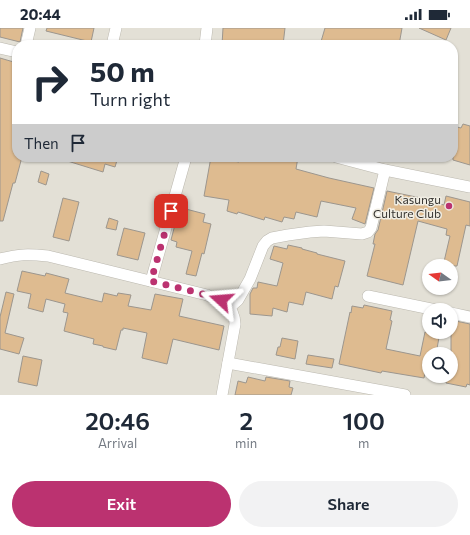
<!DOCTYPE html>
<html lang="en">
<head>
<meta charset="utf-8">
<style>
	body { margin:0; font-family:Commissioner,sans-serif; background:#f2f2f3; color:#1f2937; height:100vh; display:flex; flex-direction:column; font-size:15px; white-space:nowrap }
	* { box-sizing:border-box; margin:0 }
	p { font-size:13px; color:#747a83 }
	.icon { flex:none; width:22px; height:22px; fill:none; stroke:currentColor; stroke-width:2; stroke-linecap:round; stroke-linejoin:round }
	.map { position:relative; height:367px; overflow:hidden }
	.drawer { display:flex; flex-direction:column; background:#fff; flex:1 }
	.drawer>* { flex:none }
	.guide { position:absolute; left:12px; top:12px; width:446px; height:122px; border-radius:16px; box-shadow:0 1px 3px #0004; background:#fff; color:#1f2937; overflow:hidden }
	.needle { width:26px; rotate:284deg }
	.controls { position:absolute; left:422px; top:231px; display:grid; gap:8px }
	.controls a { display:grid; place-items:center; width:36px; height:36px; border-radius:50%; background:#fff; box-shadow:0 1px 3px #0004; font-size:20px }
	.pin { position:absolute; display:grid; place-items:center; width:34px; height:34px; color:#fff; margin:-17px; border-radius:8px; box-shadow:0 2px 6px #0006 }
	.me { position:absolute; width:44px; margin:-22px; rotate:289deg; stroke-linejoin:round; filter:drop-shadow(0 0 3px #0008) }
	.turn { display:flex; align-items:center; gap:14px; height:84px; padding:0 12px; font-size:18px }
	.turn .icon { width:52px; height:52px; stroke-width:2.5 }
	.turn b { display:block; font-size:28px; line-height:34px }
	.then { display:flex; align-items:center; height:38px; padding:0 12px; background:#0003; gap:8px; font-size:15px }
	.eta { display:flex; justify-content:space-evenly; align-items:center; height:68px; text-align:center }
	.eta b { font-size:24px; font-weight:600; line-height:28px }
	.cta { display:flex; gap:8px; margin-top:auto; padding:8px 12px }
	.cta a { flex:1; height:46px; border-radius:24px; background:#bb3270; color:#fff; font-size:16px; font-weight:600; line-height:46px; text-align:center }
	.cta a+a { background:#f2f2f3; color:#1f2937 }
	.status { display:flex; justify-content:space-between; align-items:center; height:28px; padding:0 20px; background:#fff; direction:ltr }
	.status svg { height:11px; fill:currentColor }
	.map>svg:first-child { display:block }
</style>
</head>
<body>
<div class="status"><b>20:44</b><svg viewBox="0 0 49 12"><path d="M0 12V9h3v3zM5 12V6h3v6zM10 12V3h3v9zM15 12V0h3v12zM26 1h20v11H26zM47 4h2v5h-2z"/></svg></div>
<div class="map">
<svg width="470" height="367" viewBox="0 0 470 367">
	<rect width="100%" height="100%" fill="#e3e0d6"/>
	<!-- building -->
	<g fill="#debb90" stroke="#9c968e">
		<path d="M0,0h23l-3,14 -20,-5z"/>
		<path d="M47,0h47l-3,14 -45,-11z"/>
		<path d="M223,0h62l-2,17h-61z"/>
		<path d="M325,0h77l-3,17h-79z"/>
		<path d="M419,0h32l-5,12z"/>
		<path d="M0,30l17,5v94h5l-7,26h-2l-10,38h-3z"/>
		<path d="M463,96l7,2v39l-17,-5v-34l8,2z"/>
		<path d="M61,129h57l-3,10 -10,-3 -2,8 -42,-13z"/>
		<path d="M211,129l28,5 2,-5h57l-2,12 33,9 45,10 -9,36 -13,-5 4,-11 -35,-7 -4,16 -21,-5 -2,7 -10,-2 -2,5 -17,-5 -1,3 -26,-8 -1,2 -10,-3 2,-11 -25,-4z"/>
		<path d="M41,143l8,3 -3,11 -8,-3z"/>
		<path d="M387,163l34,7v1l23,6 2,-9 24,6v24l-4,-1 -9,41h-14l7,-30 -4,-1 1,-6 -29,-8 -15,64 -36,-9 8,-32h-2l2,-10 3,-4z"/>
		<path d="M63,170l16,4 -10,39 -16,-4z"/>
		<path d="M182,180l23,6 -2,8 8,2 -7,30 -2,-1 -6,23 -10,-2 6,-23 -16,-4 1,-5 -6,-2 6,-23h3z"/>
		<path d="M109,190l9,3 -2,9 -10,-2z"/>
		<path d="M124,200l21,5 -7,27 -21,-5z"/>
		<path d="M288,217l14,3v1l15,4v1l28,7 -7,26 -3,-1 -3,13 -26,-7 -3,13 -14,-3 -2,10 -14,-4 -1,8 -22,-2v-20l3,-6h4l1,-6 19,4 6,-23 -13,-4 4,-13 13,3z"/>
		<path d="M22,243l23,5 1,-3 23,6 -4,14 37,9 2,-9 13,3 1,-3 13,2 -3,11 23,4 4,-16 28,5 -4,17 45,10 -5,24 -46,-11 -6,25 -25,-6 5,-25 -24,-5v2h-2l-5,20 -13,-3v-1l-10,-2 1,-5 -30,-8 4,-18 -5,-1 2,-8 -19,-5 -3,13 -15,-4 3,-14 -14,-3z"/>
		<path d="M6,264l8,2 -9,39 19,5 -5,16 -19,-5v-32z"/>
		<path d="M364,277l28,6 -2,9 2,1 -6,28 34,7 5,-24h15l-4,22h-7l-5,24 -42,-7 -1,2 -42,-9 11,-52 1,1 1,-7 11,2z"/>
		<path d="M451,292l19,4v61l-3,-1 -1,3 -20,-4 1,-7h4z"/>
		<path d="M282,310l16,3 -3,18 -19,-4 2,-8h2z"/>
		<path d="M308,327l26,4 -2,9 -26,-4z"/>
		<path d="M23,328l19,4 -5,26 -19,-4z"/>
		<path d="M248,349l17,4 1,-4 24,4 -1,6 4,1 -2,7h-56l3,-14 8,2z"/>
	</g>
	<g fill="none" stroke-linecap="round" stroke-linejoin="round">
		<defs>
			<g id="street">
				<path d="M26,17l4,-17"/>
				<path d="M112,17l4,-17"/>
				<path d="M205,17l2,-17"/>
				<path d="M0,20l17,4"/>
				<path d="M336,129l49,13 85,17"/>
				<path d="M0,231c19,-5 28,-5 48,-3l159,39c16,6 27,10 28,29l-13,71"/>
				<path d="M151,253l35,-124"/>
				<path d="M368,268l68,14"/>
				<path d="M230,279l8,-7 12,-21 13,-33 4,-5 5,-3 16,-3 22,-3 14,-1 38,3 6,-2 3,-4 14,-58"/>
				<path d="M451,285l19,4"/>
				<path d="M228,335l177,32"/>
			</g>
		</defs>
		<!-- street casing -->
		<use href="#street" stroke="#bbb8af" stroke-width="12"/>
		<!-- street -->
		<use href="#street" stroke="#fff" stroke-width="11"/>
	</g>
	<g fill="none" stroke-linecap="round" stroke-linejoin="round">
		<!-- route -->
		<path stroke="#bb3270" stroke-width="7" stroke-dasharray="0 12.6" d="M171,183l-20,70 56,14 14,5"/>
	</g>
	<!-- markers -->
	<circle fill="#bb3270" stroke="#f0ede3" stroke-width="1.5" cx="449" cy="178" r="4"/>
	<g text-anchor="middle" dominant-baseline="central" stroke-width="3" stroke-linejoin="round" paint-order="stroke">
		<!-- poi labels -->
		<g font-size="12" fill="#373531" stroke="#f0ede3" text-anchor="end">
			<text x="441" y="171">Kasungu<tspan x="441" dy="14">Culture Club</tspan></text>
		</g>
	</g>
</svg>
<div class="controls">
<a><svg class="needle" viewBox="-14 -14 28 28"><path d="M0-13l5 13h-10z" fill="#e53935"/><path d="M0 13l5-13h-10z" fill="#747a83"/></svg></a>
<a><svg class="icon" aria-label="sound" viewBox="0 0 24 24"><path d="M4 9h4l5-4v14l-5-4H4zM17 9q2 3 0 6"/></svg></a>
<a><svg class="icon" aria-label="search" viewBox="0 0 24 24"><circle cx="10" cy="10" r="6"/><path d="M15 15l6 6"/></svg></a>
</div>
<div class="pin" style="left:171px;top:183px;background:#d93025"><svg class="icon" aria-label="arrive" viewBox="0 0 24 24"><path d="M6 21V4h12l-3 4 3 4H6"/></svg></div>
<svg class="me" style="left:221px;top:272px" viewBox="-20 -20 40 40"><path d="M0-17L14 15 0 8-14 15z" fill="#bb3270" stroke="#fff" stroke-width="4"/></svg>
<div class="guide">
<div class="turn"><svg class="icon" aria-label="right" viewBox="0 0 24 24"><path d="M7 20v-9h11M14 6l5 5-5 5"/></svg><div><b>50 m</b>Turn right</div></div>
<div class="then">Then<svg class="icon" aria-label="arrive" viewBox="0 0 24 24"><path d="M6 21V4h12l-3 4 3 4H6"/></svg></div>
</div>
</div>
<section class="drawer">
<div class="eta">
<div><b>20:46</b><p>Arrival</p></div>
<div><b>2</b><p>min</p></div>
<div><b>100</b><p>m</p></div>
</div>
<div class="cta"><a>Exit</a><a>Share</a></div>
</section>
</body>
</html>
